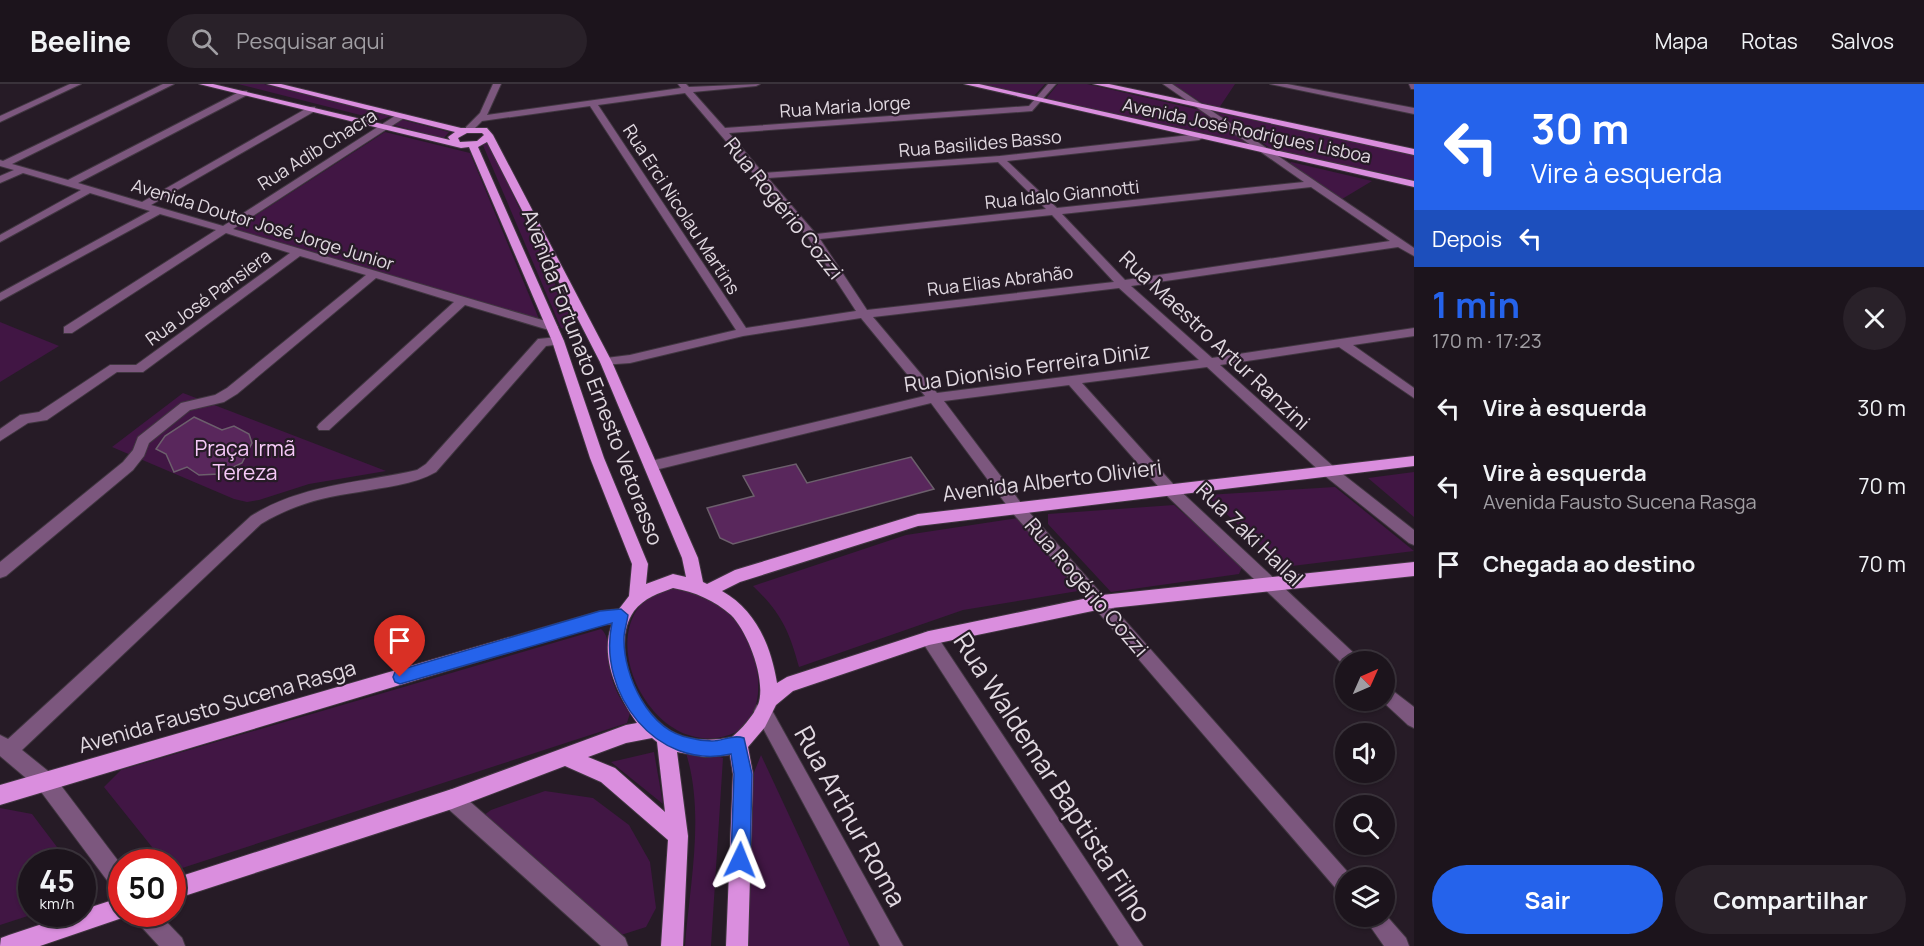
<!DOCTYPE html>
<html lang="pt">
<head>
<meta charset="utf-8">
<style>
	body { margin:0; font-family:Manrope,sans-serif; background:#292129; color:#f1f3f6; height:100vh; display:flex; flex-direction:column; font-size:22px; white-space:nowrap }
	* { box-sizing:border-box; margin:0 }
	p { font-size:20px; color:#a09ea3 }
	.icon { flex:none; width:33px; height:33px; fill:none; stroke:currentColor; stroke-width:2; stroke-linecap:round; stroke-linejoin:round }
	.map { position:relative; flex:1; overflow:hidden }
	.side { display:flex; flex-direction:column; background:#1c141c; width:510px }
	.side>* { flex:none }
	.top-card { background:#2563eb; color:#fff; overflow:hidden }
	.needle { width:39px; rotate:45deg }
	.tools { position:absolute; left:1335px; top:567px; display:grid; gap:12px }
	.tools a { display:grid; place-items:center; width:60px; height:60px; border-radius:50%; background:#1c141c; box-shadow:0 2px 4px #0004,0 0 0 2px #3a333b; font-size:30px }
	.speed { position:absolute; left:18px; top:765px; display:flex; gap:12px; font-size:30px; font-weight:700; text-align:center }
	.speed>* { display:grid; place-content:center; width:78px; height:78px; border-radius:50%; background:#1c141c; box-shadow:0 2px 4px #0004,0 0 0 2px #3a333b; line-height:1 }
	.speed small { font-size:15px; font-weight:400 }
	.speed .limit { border:9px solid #d22; background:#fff; color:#111 }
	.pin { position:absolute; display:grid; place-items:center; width:51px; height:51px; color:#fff; margin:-62px -26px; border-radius:50% 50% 50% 0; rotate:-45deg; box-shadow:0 0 6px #0007 }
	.pin .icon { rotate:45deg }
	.me { position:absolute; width:66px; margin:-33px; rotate:2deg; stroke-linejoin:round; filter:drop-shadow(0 0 4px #0008) }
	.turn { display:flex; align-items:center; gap:21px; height:126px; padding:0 18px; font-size:27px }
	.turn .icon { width:78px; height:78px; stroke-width:2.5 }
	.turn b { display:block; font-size:42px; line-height:51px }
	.then { display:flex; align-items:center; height:57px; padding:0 18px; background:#0003; gap:12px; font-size:22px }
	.round { display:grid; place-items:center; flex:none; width:63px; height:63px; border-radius:32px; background:#292129 }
	.headline { display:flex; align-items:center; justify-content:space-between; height:102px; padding:0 18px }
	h1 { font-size:36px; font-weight:700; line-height:45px; color:#2563eb }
	.primary-button { display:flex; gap:12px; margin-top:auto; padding:12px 18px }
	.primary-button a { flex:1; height:69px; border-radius:36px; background:#2563eb; color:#fff; font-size:24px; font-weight:700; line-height:69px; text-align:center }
	.primary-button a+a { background:#292129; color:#f1f3f6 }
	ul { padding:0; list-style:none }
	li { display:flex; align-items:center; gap:18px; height:78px; padding:0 18px }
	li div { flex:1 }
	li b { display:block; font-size:22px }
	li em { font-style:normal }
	header { display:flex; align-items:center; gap:36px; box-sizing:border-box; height:84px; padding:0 30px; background:#1c141c; border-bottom:2px solid #3a333b }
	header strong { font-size:28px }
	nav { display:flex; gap:33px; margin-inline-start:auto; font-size:21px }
	.search { width:420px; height:54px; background:#292129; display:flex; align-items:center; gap:15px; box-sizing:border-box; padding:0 21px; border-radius:33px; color:#a09ea3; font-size:22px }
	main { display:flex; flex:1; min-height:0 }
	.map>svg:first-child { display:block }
</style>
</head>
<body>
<header>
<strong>Beeline</strong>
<div class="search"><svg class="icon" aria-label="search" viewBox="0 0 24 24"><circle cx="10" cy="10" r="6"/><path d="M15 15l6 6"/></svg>Pesquisar aqui</div>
<nav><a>Mapa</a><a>Rotas</a><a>Salvos</a></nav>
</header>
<main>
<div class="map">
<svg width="1414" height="862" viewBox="0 0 1414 862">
	<rect width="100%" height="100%" fill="#261b26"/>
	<!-- green -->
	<g fill="#411644">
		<path d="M238,0h26l127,32 -11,4z"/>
		<path d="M978,0h67l-12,13z"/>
		<path d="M1058,0h29l113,26 58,37 -213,-47z"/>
		<path d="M1173,0h62l-16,24 -14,-3z"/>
		<path d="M1215,28l199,42v26l-141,-30z"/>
		<path d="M399,35l50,13 -6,7 -52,-15z"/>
		<path d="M385,48l85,21 69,166 -306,-89z"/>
		<path d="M488,58l85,180 -6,7 -6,-1 -79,-185z"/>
		<path d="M1291,78l81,19 -30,18 -53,-35z"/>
		<path d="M0,238l59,24 -59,36z"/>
		<path d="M183,309l203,78 -77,13 -50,16 -12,2 -13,-3 -122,-52z"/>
		<path d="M1414,388v45l-46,-39z"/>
		<path d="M1335,403l79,64 -130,16 -78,-72z"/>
		<path d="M1174,421l69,60 -4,9 -128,18 -63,-68v-10z"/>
		<path d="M1018,434l60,73 -115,19 -164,57c-10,-37 -18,-54 -46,-81l153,-51z"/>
		<path d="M676,503c24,6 47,17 62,36 22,28 35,97 -9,112 -86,29 -150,-132 -53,-148z"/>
		<path d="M601,545c11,9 6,31 10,45 3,15 10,27 19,39l-3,10 -454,148 -1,-9h-8l-60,-75 17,-17z"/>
		<path d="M684,663l39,11 -12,188h-26c5,-65 21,-137 -1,-199z"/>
		<path d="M654,668l9,52 -52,-42z"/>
		<path d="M761,671l89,191h-102l5,-171z"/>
		<path d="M545,707l48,7 36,27 21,37 6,46 -10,19 -25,8 -141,-117 11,-8z"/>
		<path d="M0,724l32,6 31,41 1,7h-32v52h2l-34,11z"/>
	</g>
	<!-- building -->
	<g fill="#59275c" stroke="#6c5f6c" stroke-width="1.5">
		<path d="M194,333l28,13 12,-4 15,8 3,9 -10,20 -23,11 -20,1 -12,-8 -13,5 -8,-18 -10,-5 9,-13z"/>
		<path d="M911,373l23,32 -201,55 -13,-6 -13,-30 47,-12 -11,-20 53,-12 11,19z"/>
	</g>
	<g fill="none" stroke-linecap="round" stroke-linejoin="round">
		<defs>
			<g id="minor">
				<path d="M70,0h11l-81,38v-6z"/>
				<path d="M163,0h11l-162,80 56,16 173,-89h6v4l-169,88 64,19 167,-95h6v4l-164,94 72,21 175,-112h6v4l-171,111 323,95 2,3 -6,4 -87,-26 -136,125h-10l-2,-3 2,-3 135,-122 -78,-24 -139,116 -13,8 -34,8 -41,33 -5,13 -11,14 -127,106 -6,2v-16l123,-100 10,-12 5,-13 43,-34 34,-8 12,-7 139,-113 -66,-19 -157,116h-26l-70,48 -19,3 -28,18v-12l20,-14 19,-3 71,-47h26l154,-112 -64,-20 -154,100h-8v-6l152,-97 -56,-16 -160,87v-8l150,-82 -60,-18 -90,49v-7l81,-45 -58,-17 -23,10v-7l14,-6 -14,-4v-6l3,1z"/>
				<path d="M493,0h8l-14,31 194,-27 -3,-4h8l3,3 71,-3 -4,2 -63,6 32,36 304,-22 19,-22h8l-24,27 -303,22 34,40 237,-17 199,-22 5,3 -5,3 -192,21 50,47 247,-26 -141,-98h9l242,164v8l-16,-9 -267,39 81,72 202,-30v8l-61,9 61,43v10l-75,-51 -119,18 115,103 79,62v15l-5,-2 -84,-67 -118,-109 -125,16 92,102 184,172 2,5h-14v5l-182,-174 -95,-108 -125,16 77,102 332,375h-7v17l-7,-3 -328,-381 -80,-108 -280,68 -5,-1 -2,-4 2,-4 5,-1 274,-65 -64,-78 -118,18 -113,27 -28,2 -2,-3 6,-4 24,-3 106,-25 -146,-224 -108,15 -10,10h-6v-4l14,-14zM685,9l124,146 47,72 -110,17 -148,-223zM998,78l48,47 -230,25 -48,-56zM1311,103l79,54 -265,39 -63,-66zM1052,131l62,67 -247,28 -47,-71zM1119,204l80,72 -262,33 -64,-76z"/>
				<path d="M1270,0h17l127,24v6z"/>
				<path d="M1409,0h5v5h-3z"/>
				<path d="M558,253l6,4 -2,3 -16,2 -110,126c-23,13 -51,15 -77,20 -36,5 -67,13 -98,32l-239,226 31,25 69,91v28l-7,-3 -76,-102 -39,-33v-21l8,4 243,-223c51,-32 109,-33 166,-46l9,-6 112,-125z"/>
				<path d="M929,547l6,2 208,313h-24l-196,-303 -2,-5 2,-5z"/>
				<path d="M1384,600l30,23v21l-6,-3 -27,-25h3z"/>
				<path d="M763,619l6,2 134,241h-23l-123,-229 -3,-6 3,-6z"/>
				<path d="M452,705l7,3 166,146 3,8h-27l-156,-140 -3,-7 3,-7z"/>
				<path d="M1384,829l22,25 3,8h-25l-21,-30h21z"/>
				<path d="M134,830h25l23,24 3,8h-26l-22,-24z"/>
			</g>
			<g id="major">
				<path d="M199,0h14l237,56 -2,-3 7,-5 -188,-48h14l180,44h26l6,7 119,227 86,196 5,24 4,2 28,-14 183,-56 496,-58v10l-496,60 -178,56 -18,9c34,19 49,55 55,92l10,-6 142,-46 173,-36 312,-33v14l-312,33 -173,36 -136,46 -17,14 -11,22 -17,20 5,27 -5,172h-22l7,-172 -3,-19 -25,2 -28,-5 11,84 -5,110h-22l7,-106 -67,-58 -36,-16 -113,43 -280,91v-21l280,-90 174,-64 11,-2c-19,-27 -38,-66 -25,-99l-12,1 -600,180v-20l600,-174 19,-2 10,-13 3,-32 -42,-106 -38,-117 -83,-194 -8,1zM467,49h15l2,2 -7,6 -17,1 -2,-4zM487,58l113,220 82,196 4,19 -13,-3 -27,10 2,-20 -44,-106 -40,-117 -86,-194zM673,504c22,4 41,12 58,27 17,17 36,66 27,90 -5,11 -17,25 -26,32 -17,4 -40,4 -55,-3 -38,-17 -69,-86 -43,-123 10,-13 25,-18 39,-23zM652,654l5,4 8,70 -50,-44 -27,-11 38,-14z"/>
				<path d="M964,0h15l435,97v6z"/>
				<path d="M1093,0h16l305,65v6z"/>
				<path d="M122,813v17h8l-8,4 -82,28h-40l1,-8 8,-3 63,-21h10v-4z"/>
			</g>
		</defs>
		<!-- minor casing -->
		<use href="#minor" stroke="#403640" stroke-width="2"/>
		<!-- major casing -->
		<use href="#major" stroke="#403640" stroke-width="2"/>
		<!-- minor -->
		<use href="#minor" fill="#7c577e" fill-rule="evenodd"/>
		<!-- major -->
		<use href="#major" fill="#da8ede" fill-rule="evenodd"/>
	</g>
	<!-- route -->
	<path fill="#2563eb" stroke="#184099" stroke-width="1.5" d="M621,525l7,6c-1,8 -4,16 -4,23 -1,38 25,93 66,100 7,2 15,3 22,3 11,0 21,-7 32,-3l8,36 -2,86 -3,6 -7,3 -6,-3 -3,-6 3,-86 -3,-20c-75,17 -134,-61 -119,-131l-212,61 -5,-2 -2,-5 2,-5 5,-2 200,-59z"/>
	<g text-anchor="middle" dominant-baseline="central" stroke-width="4.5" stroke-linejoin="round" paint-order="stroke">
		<!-- far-street labels -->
		<g font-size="18" fill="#e1d9e1" stroke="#261b26">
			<text transform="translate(845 22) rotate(-4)">Rua Maria Jorge</text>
			<text transform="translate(1247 46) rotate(12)">Avenida José Rodrigues Lisboa</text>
			<text transform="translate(980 59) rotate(-5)">Rua Basilides Basso</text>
			<text transform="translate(317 65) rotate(-32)">Rua Adib Chacra</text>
			<text transform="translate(1062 110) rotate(-6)">Rua Idalo Giannotti</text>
			<text transform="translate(682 125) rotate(57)">Rua Erci Nicolau Martins</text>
			<text transform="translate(263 140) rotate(17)">Avenida Doutor José Jorge Junior</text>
			<text transform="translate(1000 196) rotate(-7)">Rua Elias Abrahão</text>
			<text transform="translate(208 213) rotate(-36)">Rua José Pansiera</text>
		</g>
		<!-- street labels -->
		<g font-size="21" fill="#e1d9e1" stroke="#261b26">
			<text transform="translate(784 124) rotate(51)">Rua Rogério Cozzi</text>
			<text transform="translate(1215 256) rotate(43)">Rua Maestro Artur Ranzini</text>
			<text transform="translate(1027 283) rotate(-8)">Rua Dionisio Ferreira Diniz</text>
			<text transform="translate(593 293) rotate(69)">Avenida Fortunato Ernesto Vetorasso</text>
			<text transform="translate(1052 396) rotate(-7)">Avenida Alberto Olivieri</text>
			<text transform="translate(1250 450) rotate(44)">Rua Zaki Hallal</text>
			<text transform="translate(1087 503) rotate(49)">Rua Rogério Cozzi</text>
			<text transform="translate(217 622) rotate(-16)">Avenida Fausto Sucena Rasga</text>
		</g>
		<!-- park labels -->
		<g font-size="21" fill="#f6c9f8" stroke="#261b26">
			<text x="245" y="364">Praça Irmã<tspan x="245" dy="24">Tereza</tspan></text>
		</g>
		<!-- near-street labels -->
		<g font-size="26" fill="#e1d9e1" stroke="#261b26">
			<text transform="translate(1053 693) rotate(57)">Rua Waldemar Baptista Filho</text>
			<text transform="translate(851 732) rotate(61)">Rua Arthur Roma</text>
		</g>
	</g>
</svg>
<div class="tools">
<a><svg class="needle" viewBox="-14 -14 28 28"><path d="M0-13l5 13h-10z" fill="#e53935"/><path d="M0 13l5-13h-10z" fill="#a09ea3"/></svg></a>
<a><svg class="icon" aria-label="sound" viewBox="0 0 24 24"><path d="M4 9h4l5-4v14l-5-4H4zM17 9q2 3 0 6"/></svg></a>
<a><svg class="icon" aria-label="search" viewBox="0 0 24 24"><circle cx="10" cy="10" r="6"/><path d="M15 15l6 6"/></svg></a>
<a><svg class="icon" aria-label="layers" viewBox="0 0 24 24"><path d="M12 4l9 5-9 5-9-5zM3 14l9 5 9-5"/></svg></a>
</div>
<div class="speed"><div>45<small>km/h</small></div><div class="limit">50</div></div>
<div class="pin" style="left:400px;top:593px;background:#d93025"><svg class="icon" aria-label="arrive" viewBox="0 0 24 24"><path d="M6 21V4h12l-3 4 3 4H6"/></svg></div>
<svg class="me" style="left:740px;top:776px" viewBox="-20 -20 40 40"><path d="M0-17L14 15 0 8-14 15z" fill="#2563eb" stroke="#fff" stroke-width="4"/></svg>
</div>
<section class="side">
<div class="top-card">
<div class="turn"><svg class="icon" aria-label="left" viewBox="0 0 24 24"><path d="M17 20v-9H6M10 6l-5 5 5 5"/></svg><div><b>30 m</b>Vire à esquerda</div></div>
<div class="then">Depois<svg class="icon" aria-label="left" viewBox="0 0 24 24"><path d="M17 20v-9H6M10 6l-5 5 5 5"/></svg></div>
</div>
<div class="headline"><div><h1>1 min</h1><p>170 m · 17:23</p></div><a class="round"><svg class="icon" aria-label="close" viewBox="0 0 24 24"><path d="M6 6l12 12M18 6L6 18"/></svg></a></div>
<ul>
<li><svg class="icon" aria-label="left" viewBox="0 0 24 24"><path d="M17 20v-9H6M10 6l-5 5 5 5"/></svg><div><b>Vire à esquerda</b></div><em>30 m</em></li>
<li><svg class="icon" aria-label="left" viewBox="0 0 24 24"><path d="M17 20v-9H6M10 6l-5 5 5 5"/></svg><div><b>Vire à esquerda</b><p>Avenida Fausto Sucena Rasga</p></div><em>70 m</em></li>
<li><svg class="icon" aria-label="arrive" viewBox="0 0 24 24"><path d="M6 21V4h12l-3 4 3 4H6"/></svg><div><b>Chegada ao destino</b></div><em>70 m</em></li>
</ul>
<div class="primary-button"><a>Sair</a><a>Compartilhar</a></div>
</section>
</main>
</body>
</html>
